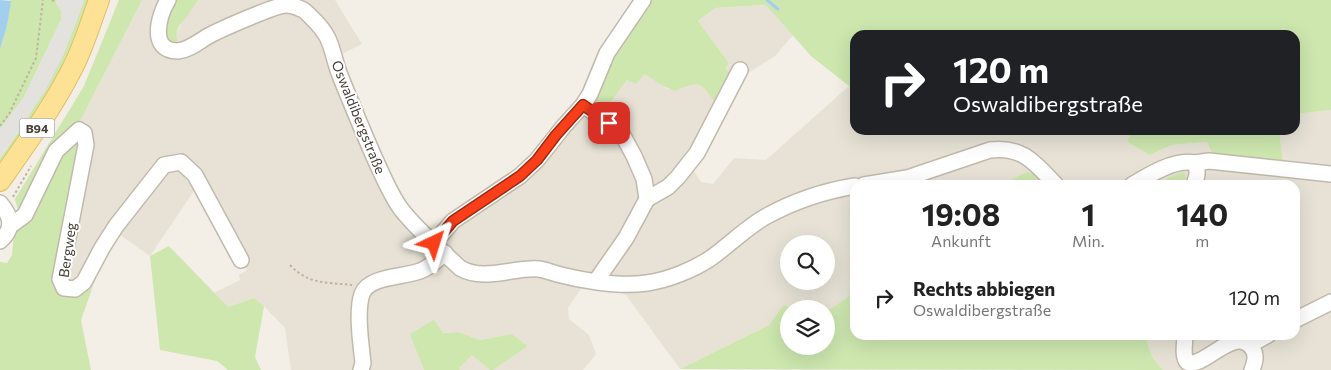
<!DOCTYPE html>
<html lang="de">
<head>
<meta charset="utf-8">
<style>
	body { margin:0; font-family:Commissioner,sans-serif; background:#f6f6f6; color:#222; height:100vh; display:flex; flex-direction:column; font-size:19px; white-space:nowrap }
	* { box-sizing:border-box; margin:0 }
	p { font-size:16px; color:#767676 }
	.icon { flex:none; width:28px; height:28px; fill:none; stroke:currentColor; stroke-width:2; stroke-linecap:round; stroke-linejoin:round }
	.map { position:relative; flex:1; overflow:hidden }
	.sheet { position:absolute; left:850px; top:180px; width:450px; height:160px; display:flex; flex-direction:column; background:#fff; border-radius:15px; box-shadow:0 5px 20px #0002 }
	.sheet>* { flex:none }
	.banner { position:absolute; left:850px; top:30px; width:450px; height:105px; border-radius:15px; box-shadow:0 5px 20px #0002; background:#202124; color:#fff; overflow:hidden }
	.buttons { position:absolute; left:780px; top:235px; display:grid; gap:10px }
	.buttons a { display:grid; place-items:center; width:55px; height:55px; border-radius:50%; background:#fff; box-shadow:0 5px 20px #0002; font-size:25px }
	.pin { position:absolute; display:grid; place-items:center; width:42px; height:42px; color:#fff; margin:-21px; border-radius:10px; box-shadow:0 2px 8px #0006 }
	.me { position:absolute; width:55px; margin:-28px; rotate:41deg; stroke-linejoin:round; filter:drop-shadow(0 0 4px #0008) }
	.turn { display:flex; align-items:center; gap:18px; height:105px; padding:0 20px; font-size:22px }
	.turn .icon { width:65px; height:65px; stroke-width:2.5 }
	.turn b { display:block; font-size:35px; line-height:42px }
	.eta { display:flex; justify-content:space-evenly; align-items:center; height:85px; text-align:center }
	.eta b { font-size:30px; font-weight:700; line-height:35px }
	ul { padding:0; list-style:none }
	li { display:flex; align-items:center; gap:15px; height:65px; padding:0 20px }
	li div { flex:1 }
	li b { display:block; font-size:19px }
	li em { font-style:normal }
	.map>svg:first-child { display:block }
</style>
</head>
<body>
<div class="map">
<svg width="1331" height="370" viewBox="0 0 1331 370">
	<rect width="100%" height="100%" fill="#f3efe6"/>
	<!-- residential -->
	<g fill="#e7e2d5" fill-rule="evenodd">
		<path d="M142,0h34l-4,13 -9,11 16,23 -3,-6 1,-8 5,-12 16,-21h137l27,44 -26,13 68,148 28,29 80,-56 75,-84 15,20 25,-34 17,-6 24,15 13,-1 8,-4h7l6,2 16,19 7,-37 4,-5 -31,-42 17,-13 52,-3 26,30 -18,21 -32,20 -52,91 10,15 12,2 21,-26 32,2 83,-74 6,-2v46h276l-4,12 23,13 22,-10 35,-3 76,19 -4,-31h16v-16l36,-4v260h-168l-11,-13 -7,-22h150v-150h-110l1,-6 -19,-1 -5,7h-113l-22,-13 -28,13h-144v107l-29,20v-3h-28l-15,-4 -14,20 -89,44 -54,-74 -23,-11h-15l-6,3 -14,21 1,11 20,16 7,19 -13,16h-90l35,-24 -16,-12 -32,6 -22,-8 -47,2 13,36h-133l-6,-42 -21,-22 -10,-8 -26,9 -14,-14 26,-13 -1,-5 8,-5 -49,-85 -48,71 -30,-21 -18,22 -10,32 -23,5 -10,-10 18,-157zM789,244h37v37h-37z"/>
		<path d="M472,355l18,15h-30l-2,-2z"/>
	</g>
	<!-- green -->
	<g fill="#cde7af">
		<path d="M10,0h47l-1,3 6,9 -1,8 -37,77 -24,32v-80l7,-23z"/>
		<path d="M84,0h6l-24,62 -20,33 -46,71v-8c36,-50 64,-99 84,-158z"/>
		<path d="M119,0h23l-65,127 -58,87 -4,-15 69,-113z"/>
		<path d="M176,0h22l-13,19c-9,7 -11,19 -5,28l-14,-6 -1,-26 7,-2z"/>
		<path d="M650,0h681v110l-36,4v-79h-440v49l-6,2 -38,-30 -45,-51 -51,3 -17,13 31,42 -4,5 5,6 -12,32c-18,-22 -15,-28 -43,-15l-12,-5 -19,-12 -8,10 -9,-4 -25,34 -11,-9 9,-28z"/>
		<path d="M1131,130h148l4,32 -70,-7 -6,-13 -35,3 -22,10 -23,-13z"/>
		<path d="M80,139l-21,145 10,10 23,-5 -11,31 10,50h-91v-108l7,1 5,-8 2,-22 41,-71z"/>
		<path d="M1027,172l4,2 6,-2 12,13h-50z"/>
		<path d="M1184,172l2,7 -1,6h-23l5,-7z"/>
		<path d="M169,246l59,61 26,-9 10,8 -9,51 6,13h-33l-11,-9 -57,-11 -10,-94z"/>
		<path d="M855,292v43h290l7,22 11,13 -483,-1 89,-44 14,-20 15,4h-9v37h37v-34z"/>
		<path d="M434,320l9,13 15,-1 22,8 32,-6 16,12 -35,24h-3l-18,-15 -13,13 1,2h-36l-14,-36z"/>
	</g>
	<!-- parking -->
	<path fill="#e4e2de" d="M57,0h27l-20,54 -19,37 -45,67v-29l24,-32 37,-77 1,-8 -6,-9z"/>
	<!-- water -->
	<path fill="#a3cfef" d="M0,0l11,1 -4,25 -7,23z"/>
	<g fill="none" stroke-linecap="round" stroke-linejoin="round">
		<!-- stream -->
		<path stroke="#a3cfef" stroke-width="3" d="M767,0l11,9"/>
		<defs>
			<g id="minor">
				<path d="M168,0c-9,15 -20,51 10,51 10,-1 19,-8 27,-13 11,-7 71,-33 81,-33 4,0 11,2 15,4 4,1 8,6 11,9 23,22 18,33 29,60 11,27 22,54 34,81 8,17 15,35 26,50 17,22 39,40 59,59 24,14 53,-1 79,1 7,1 14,4 22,6 25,6 60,12 86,8 21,-3 46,-13 64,-25 18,-13 35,-30 54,-41 27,-15 59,-26 90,-31"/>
				<path d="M583,105l38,27 13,24 10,23 3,20"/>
				<path d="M1194,163l15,-2 122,13"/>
				<path d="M864,185l43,-7 83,-28c33,-4 45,13 66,35"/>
				<path d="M1132,185c15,-9 44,-27 62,-22l3,6v6l-3,10"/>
				<path d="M0,203c12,14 14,26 0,38"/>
				<path d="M10,226l15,-11 31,-64 23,-21 5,3 2,12 -26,134 4,9 11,1 9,-7 18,-34 14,-22 48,-61 17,-3 14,13 46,85"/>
				<path d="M434,243l19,-22 67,-45 17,-16 27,-34 19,-21 7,-11 17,-41 36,-53"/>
				<path d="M596,281l30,-43 21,-39 21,-12 10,-10 19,-24 43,-83"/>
				<path d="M1295,320l36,-18"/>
				<path d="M1185,335c0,7 -3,21 2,27 16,8 48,-38 65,-14 5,7 3,14 0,22"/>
				<path d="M1250,345l18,-10"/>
				<path d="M361,370l2,-7c-2,-19 -7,-52 -1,-69 6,-18 43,-17 58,-23 9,-3 17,-11 25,-18"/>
			</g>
			<path id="major" d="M0,181c25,-36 51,-71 71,-110 12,-22 19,-47 28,-71"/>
		</defs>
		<!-- minor casing -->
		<use href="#minor" stroke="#c1baac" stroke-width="18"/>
		<!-- major casing -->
		<use href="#major" stroke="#e2bf65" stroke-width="22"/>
		<!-- path -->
		<g stroke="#c0b49a" stroke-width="2" stroke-dasharray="2.5 2.5" stroke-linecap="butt">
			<path d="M52,0l4,3"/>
			<path d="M0,126l9,-12 27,-56 7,-58"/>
			<path d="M13,197l18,-31"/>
			<path d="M290,265c19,20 36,17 62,20"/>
		</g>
		<!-- minor -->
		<use href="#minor" stroke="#fff" stroke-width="15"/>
		<!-- major -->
		<use href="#major" stroke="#fde295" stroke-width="20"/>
	</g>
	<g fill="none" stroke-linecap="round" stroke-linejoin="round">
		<defs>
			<path id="route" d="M434,243l19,-22 67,-45 17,-16 19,-25 27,-30 26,18"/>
		</defs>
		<!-- route casing -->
		<use href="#route" stroke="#a12910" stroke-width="12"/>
		<!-- route -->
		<use href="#route" stroke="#f83f19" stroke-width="9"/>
	</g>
	<g text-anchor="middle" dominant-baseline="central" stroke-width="4" stroke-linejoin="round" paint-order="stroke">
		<!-- shield labels -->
		<rect fill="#fff" stroke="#7e7972" stroke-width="1" x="19.5" y="118.5" width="35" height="19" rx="4"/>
		<g font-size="12" font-weight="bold" fill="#464036">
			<text x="37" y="128">B94</text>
		</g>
		<!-- street labels -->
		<g font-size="14" fill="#464036" stroke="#fff">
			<text transform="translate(359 117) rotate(68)">Oswaldibergstraße</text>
			<text transform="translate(67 250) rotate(-82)">Bergweg</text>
		</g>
	</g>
</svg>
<div class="buttons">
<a><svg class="icon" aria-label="search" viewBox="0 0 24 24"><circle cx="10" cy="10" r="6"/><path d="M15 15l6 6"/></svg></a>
<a><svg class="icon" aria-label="layers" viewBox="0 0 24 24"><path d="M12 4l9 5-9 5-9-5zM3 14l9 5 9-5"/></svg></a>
</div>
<div class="pin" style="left:609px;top:123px;background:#d93025"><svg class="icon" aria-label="arrive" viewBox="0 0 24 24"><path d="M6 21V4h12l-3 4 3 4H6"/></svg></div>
<svg class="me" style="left:434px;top:243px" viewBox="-20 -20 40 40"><path d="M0-17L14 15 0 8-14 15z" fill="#f83f19" stroke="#fff" stroke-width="4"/></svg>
<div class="banner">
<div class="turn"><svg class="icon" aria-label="right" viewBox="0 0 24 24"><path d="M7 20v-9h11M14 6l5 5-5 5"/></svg><div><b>120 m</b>Oswaldibergstraße</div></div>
</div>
<section class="sheet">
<div class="eta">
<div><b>19:08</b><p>Ankunft</p></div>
<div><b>1</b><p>Min.</p></div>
<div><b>140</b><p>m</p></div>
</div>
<ul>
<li><svg class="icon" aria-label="right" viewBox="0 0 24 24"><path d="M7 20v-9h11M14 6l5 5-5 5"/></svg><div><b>Rechts abbiegen</b><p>Oswaldibergstraße</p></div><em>120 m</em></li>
</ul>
</section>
</div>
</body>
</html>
